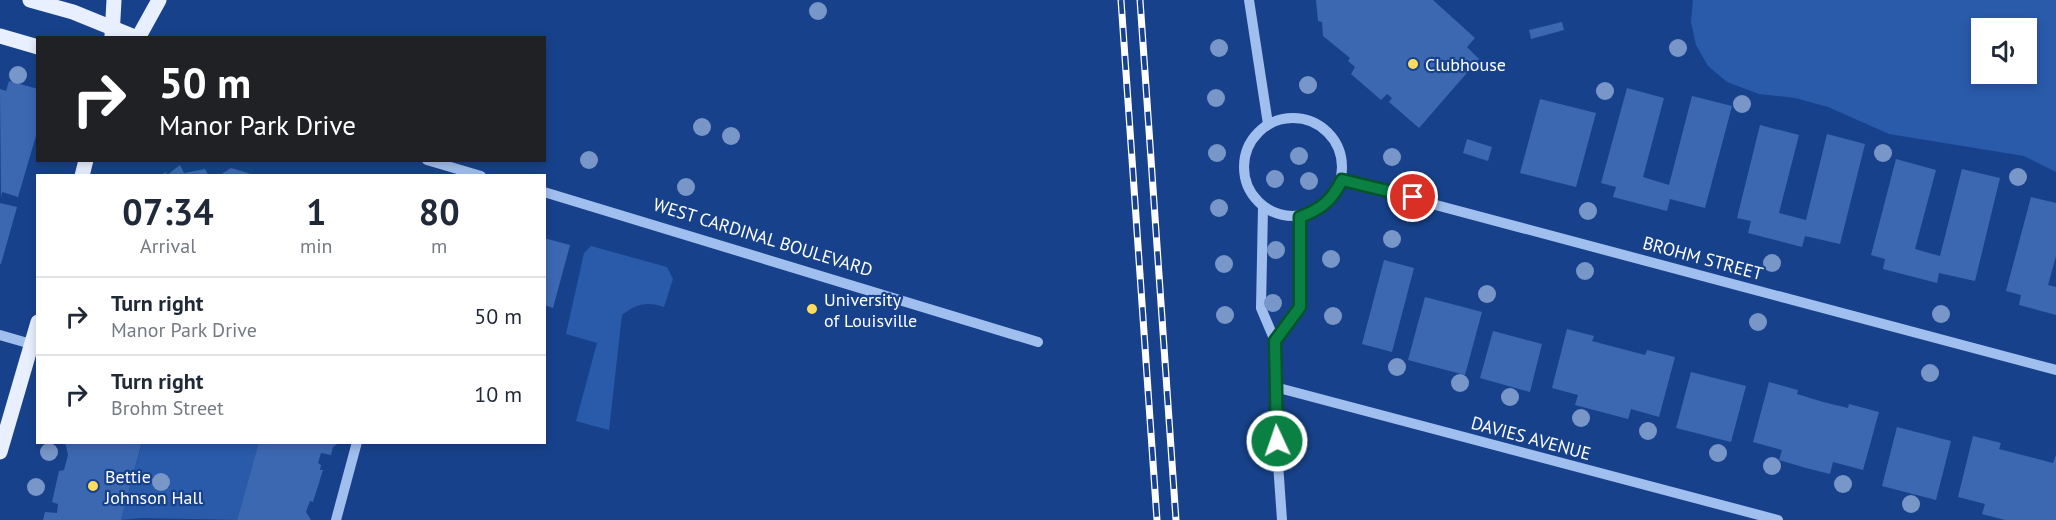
<!DOCTYPE html>
<html lang="en">
<head>
<meta charset="utf-8">
<style>
	body { margin:0; font-family:"PT Sans",sans-serif; background:#f6f6f7; color:#1f2937; height:100vh; display:flex; flex-direction:column; font-size:22px; white-space:nowrap }
	* { box-sizing:border-box; margin:0 }
	p { font-size:20px; color:#747a83 }
	.icon { flex:none; width:33px; height:33px; fill:none; stroke:currentColor; stroke-width:2; stroke-linecap:round; stroke-linejoin:round }
	.map { position:relative; flex:1; overflow:hidden }
	.side { position:absolute; left:36px; top:174px; width:510px; height:270px; display:flex; flex-direction:column; background:#fff; border-radius:0px; box-shadow:0 3px 9px #0003 }
	.side>* { flex:none }
	.hud { position:absolute; left:36px; top:36px; width:510px; height:126px; border-radius:0px; box-shadow:0 3px 9px #0003; background:#202124; color:#fff; overflow:hidden }
	.controls { position:absolute; left:1971px; top:18px; display:grid; gap:12px }
	.controls a { display:grid; place-items:center; width:66px; height:66px; border-radius:0px; background:#fff; box-shadow:0 3px 9px #0003; font-size:30px }
	.pin { position:absolute; display:grid; place-items:center; width:51px; height:51px; color:#fff; margin:-26px; border:3px solid #fff; border-radius:50%; box-shadow:0 2px 6px #0007 }
	.me { position:absolute; width:66px; margin:-33px; rotate:357deg; stroke-linejoin:round; filter:drop-shadow(0 0 4px #0008) }
	.turn { display:flex; align-items:center; gap:21px; height:126px; padding:0 24px; font-size:27px }
	.turn .icon { width:78px; height:78px; stroke-width:2.5 }
	.turn b { display:block; font-size:42px; line-height:51px }
	.eta { display:flex; justify-content:space-evenly; align-items:center; height:102px; text-align:center }
	.eta b { font-size:36px; font-weight:700; line-height:42px }
	ul { padding:0; list-style:none }
	li { display:flex; align-items:center; gap:18px; height:78px; padding:0 24px; border-top:2px solid #e0e1e3 }
	li div { flex:1 }
	li b { display:block; font-size:22px }
	li em { font-style:normal }
	.map>svg:first-child { display:block }
</style>
</head>
<body>
<div class="map">
<svg width="2056" height="520" viewBox="0 0 2056 520">
	<rect width="100%" height="100%" fill="#17428b"/>
	<!-- green -->
	<g fill="#2a5aaa" fill-rule="evenodd">
		<path d="M1693,0h363v172l-32,-16 -135,-22 -61,-27 -33,-9 -36,-4 -32,-12 -19,-16 -12,-21 -5,-23zM1982,28h44v46h-44z"/>
		<path d="M591,246l76,21 6,12 -9,28c-17,-6 -28,-3 -42,8l-13,115 -33,-9 21,-78 -31,-9 18,-81z"/>
		<path d="M142,443h117l-22,77 -96,-2 -20,2z"/>
	</g>
	<!-- building -->
	<g fill="#3c68b2">
		<path d="M1316,0h117l42,38 -8,9 12,12 -60,69 -30,-26 3,-4 -5,-4 -6,6 -30,-26 4,-7 -7,-6 2,-3 -27,-22 -1,-14 -4,-1z"/>
		<path d="M1562,22l2,8 -33,9 -2,-9z"/>
		<path d="M9,81l29,8v40l-20,68 -16,-5 -1,6 -1,-109 6,2z"/>
		<path d="M1627,88l37,10 -21,79 26,8 23,-89 40,10 -27,102 -35,-9 -3,12 -54,-14 3,-10 -15,-4z"/>
		<path d="M1540,99l56,14 -20,74 -56,-14z"/>
		<path d="M1760,125l39,10 -20,78 27,7 21,-86 38,10 -25,100 -35,-8 -3,11 -54,-14 3,-12 -14,-3z"/>
		<path d="M1467,139l25,8 -4,14 -25,-8z"/>
		<path d="M1896,159l40,11 -21,79 25,7 22,-87 38,9 -25,103 -36,-8 -2,10 -54,-14 2,-10 -14,-4z"/>
		<path d="M180,165l4,8 21,-4 4,7h-50l7,-4 1,3z"/>
		<path d="M231,168l24,7v1h-37z"/>
		<path d="M2031,197l25,6v53l-8,29 8,2v28l-37,-10 2,-10 -15,-4z"/>
		<path d="M0,203l17,4 -16,57h-1z"/>
		<path d="M544,238l26,7 -17,63 -9,-3z"/>
		<path d="M1384,260l30,8 -22,84 -30,-8z"/>
		<path d="M1425,297l57,15 -17,63 -57,-15z"/>
		<path d="M1567,329l27,7 -2,5 53,14 2,-5 28,7 -16,60 -28,-8 -3,10 -53,-14 3,-10 -26,-7z"/>
		<path d="M1493,331l49,13 -12,48 -50,-14z"/>
		<path d="M1691,372l55,14 -15,56 -55,-14z"/>
		<path d="M1769,382l29,8 -1,4 26,8 25,6 1,-4 30,8 -16,58 -30,-8 -3,12 -24,-6 -27,-8 3,-10 -29,-8z"/>
		<path d="M1897,427l54,14 -15,59 -54,-14z"/>
		<path d="M1973,436l28,7 -2,6 54,14 3,-8v65h-51l-23,-6 3,-10 -27,-7z"/>
		<path d="M65,442h77l-21,78h-78l2,-8 12,1 1,-9 -6,-2 7,-31 5,-1 4,-15z"/>
		<path d="M259,442h81l-7,5 -2,8 -10,-2 -3,10 3,2 -1,5h3l-10,32 -3,-1 -4,11 5,8h-74z"/>
	</g>
	<g fill="none" stroke-linecap="round" stroke-linejoin="round">
		<!-- minor -->
		<g stroke="#a1bfee" stroke-width="10">
			<path d="M1249,0l19,124"/>
			<circle cx="1293" cy="167" r="49"/>
			<path d="M427,160l54,16"/>
			<path d="M1342,180l714,190"/>
			<path d="M544,192l494,150"/>
			<path d="M1263,207l-2,101 14,33 25,-34v-90"/>
			<path d="M0,335l31,9"/>
			<path d="M1275,341v80l7,99"/>
			<path d="M1275,387l503,133"/>
			<path d="M336,520l21,-78"/>
		</g>
		<!-- major -->
		<g stroke="#e8f0ff" stroke-width="15">
			<path d="M30,0l43,12 64,26"/>
			<path d="M0,36l38,11"/>
			<path d="M112,36l2,-36"/>
			<path d="M138,38l21,-38"/>
			<path d="M82,176l4,-16"/>
			<path d="M0,452l38,-130"/>
		</g>
		<defs>
			<g id="rail">
				<path d="M1121,0l36,520"/>
				<path d="M1140,0l36,520"/>
			</g>
		</defs>
		<!-- rail casing -->
		<use href="#rail" stroke="#fff" stroke-width="7"/>
		<!-- rail -->
		<use href="#rail" stroke="#17428b" stroke-width="4.5" stroke-dasharray="14" stroke-linecap="butt"/>
	</g>
	<!-- trees -->
	<g fill="#7896c8">
		<circle cx="818" cy="11" r="9"/>
		<circle cx="1219" cy="48" r="9"/>
		<circle cx="1678" cy="48" r="9"/>
		<circle cx="18" cy="75" r="9"/>
		<circle cx="1308" cy="85" r="9"/>
		<circle cx="1605" cy="91" r="9"/>
		<circle cx="1216" cy="98" r="9"/>
		<circle cx="1742" cy="104" r="9"/>
		<circle cx="702" cy="127" r="9"/>
		<circle cx="731" cy="136" r="9"/>
		<circle cx="1217" cy="153" r="9"/>
		<circle cx="1883" cy="153" r="9"/>
		<circle cx="1299" cy="156" r="9"/>
		<circle cx="1392" cy="157" r="9"/>
		<circle cx="589" cy="160" r="9"/>
		<circle cx="2018" cy="177" r="9"/>
		<circle cx="1275" cy="179" r="9"/>
		<circle cx="1309" cy="181" r="9"/>
		<circle cx="686" cy="187" r="9"/>
		<circle cx="1219" cy="208" r="9"/>
		<circle cx="1588" cy="211" r="9"/>
		<circle cx="1392" cy="239" r="9"/>
		<circle cx="1276" cy="250" r="9"/>
		<circle cx="1331" cy="259" r="9"/>
		<circle cx="1772" cy="263" r="9"/>
		<circle cx="1224" cy="264" r="9"/>
		<circle cx="1585" cy="271" r="9"/>
		<circle cx="1487" cy="294" r="9"/>
		<circle cx="1273" cy="303" r="9"/>
		<circle cx="1941" cy="314" r="9"/>
		<circle cx="1225" cy="315" r="9"/>
		<circle cx="1333" cy="316" r="9"/>
		<circle cx="1758" cy="322" r="9"/>
		<circle cx="1397" cy="367" r="9"/>
		<circle cx="1930" cy="373" r="9"/>
		<circle cx="1460" cy="383" r="9"/>
		<circle cx="1510" cy="397" r="9"/>
		<circle cx="1581" cy="418" r="9"/>
		<circle cx="1648" cy="431" r="9"/>
		<circle cx="49" cy="452" r="9"/>
		<circle cx="1718" cy="453" r="9"/>
		<circle cx="1772" cy="466" r="9"/>
		<circle cx="161" cy="482" r="9"/>
		<circle cx="1843" cy="484" r="9"/>
		<circle cx="36" cy="487" r="9"/>
		<circle cx="1911" cy="504" r="9"/>
	</g>
	<g fill="none" stroke-linecap="round" stroke-linejoin="round">
		<defs>
			<path id="route" d="M1277,441l-2,-100 25,-34v-90c22,-8 32,-17 42,-37l71,17"/>
		</defs>
		<!-- route casing -->
		<use href="#route" stroke="#07532c" stroke-width="15"/>
		<!-- route -->
		<use href="#route" stroke="#0b8043" stroke-width="10"/>
	</g>
	<!-- markers -->
	<g fill="#ffdc5e" stroke="#17428b" stroke-width="2">
		<circle cx="1413" cy="64" r="6"/>
		<circle cx="812" cy="309" r="6"/>
		<circle cx="93" cy="486" r="6"/>
	</g>
	<g text-anchor="middle" dominant-baseline="central" stroke-width="4.5" stroke-linejoin="round" paint-order="stroke">
		<!-- poi labels -->
		<g font-size="18" fill="#fff" stroke="#17428b" text-anchor="start">
			<text x="1425" y="64">Clubhouse</text>
			<text x="824" y="299">University<tspan x="824" dy="21">of Louisville</tspan></text>
			<text x="105" y="476">Bettie<tspan x="105" dy="21">Johnson Hall</tspan></text>
		</g>
		<!-- street labels -->
		<g font-size="18" fill="#fff" stroke="#17428b">
			<text transform="translate(763 237) rotate(17)">WEST CARDINAL BOULEVARD</text>
			<text transform="translate(1703 258) rotate(15)">BROHM STREET</text>
			<text transform="translate(1531 438) rotate(15)">DAVIES AVENUE</text>
		</g>
	</g>
</svg>
<div class="controls">
<a><svg class="icon" aria-label="sound" viewBox="0 0 24 24"><path d="M4 9h4l5-4v14l-5-4H4zM17 9q2 3 0 6"/></svg></a>
</div>
<div class="pin" style="left:1413px;top:197px;background:#d93025"><svg class="icon" aria-label="arrive" viewBox="0 0 24 24"><path d="M6 21V4h12l-3 4 3 4H6"/></svg></div>
<svg class="me" style="left:1277px;top:441px" viewBox="-20 -20 40 40"><circle r="17" fill="#0b8043" stroke="#fff" stroke-width="3"/><path d="M0-11L8 9 0 5-8 9z" fill="#fff"/></svg>
<div class="hud">
<div class="turn"><svg class="icon" aria-label="right" viewBox="0 0 24 24"><path d="M7 20v-9h11M14 6l5 5-5 5"/></svg><div><b>50 m</b>Manor Park Drive</div></div>
</div>
<section class="side">
<div class="eta">
<div><b>07:34</b><p>Arrival</p></div>
<div><b>1</b><p>min</p></div>
<div><b>80</b><p>m</p></div>
</div>
<ul>
<li><svg class="icon" aria-label="right" viewBox="0 0 24 24"><path d="M7 20v-9h11M14 6l5 5-5 5"/></svg><div><b>Turn right</b><p>Manor Park Drive</p></div><em>50 m</em></li>
<li><svg class="icon" aria-label="right" viewBox="0 0 24 24"><path d="M7 20v-9h11M14 6l5 5-5 5"/></svg><div><b>Turn right</b><p>Brohm Street</p></div><em>10 m</em></li>
</ul>
</section>
</div>
</body>
</html>
